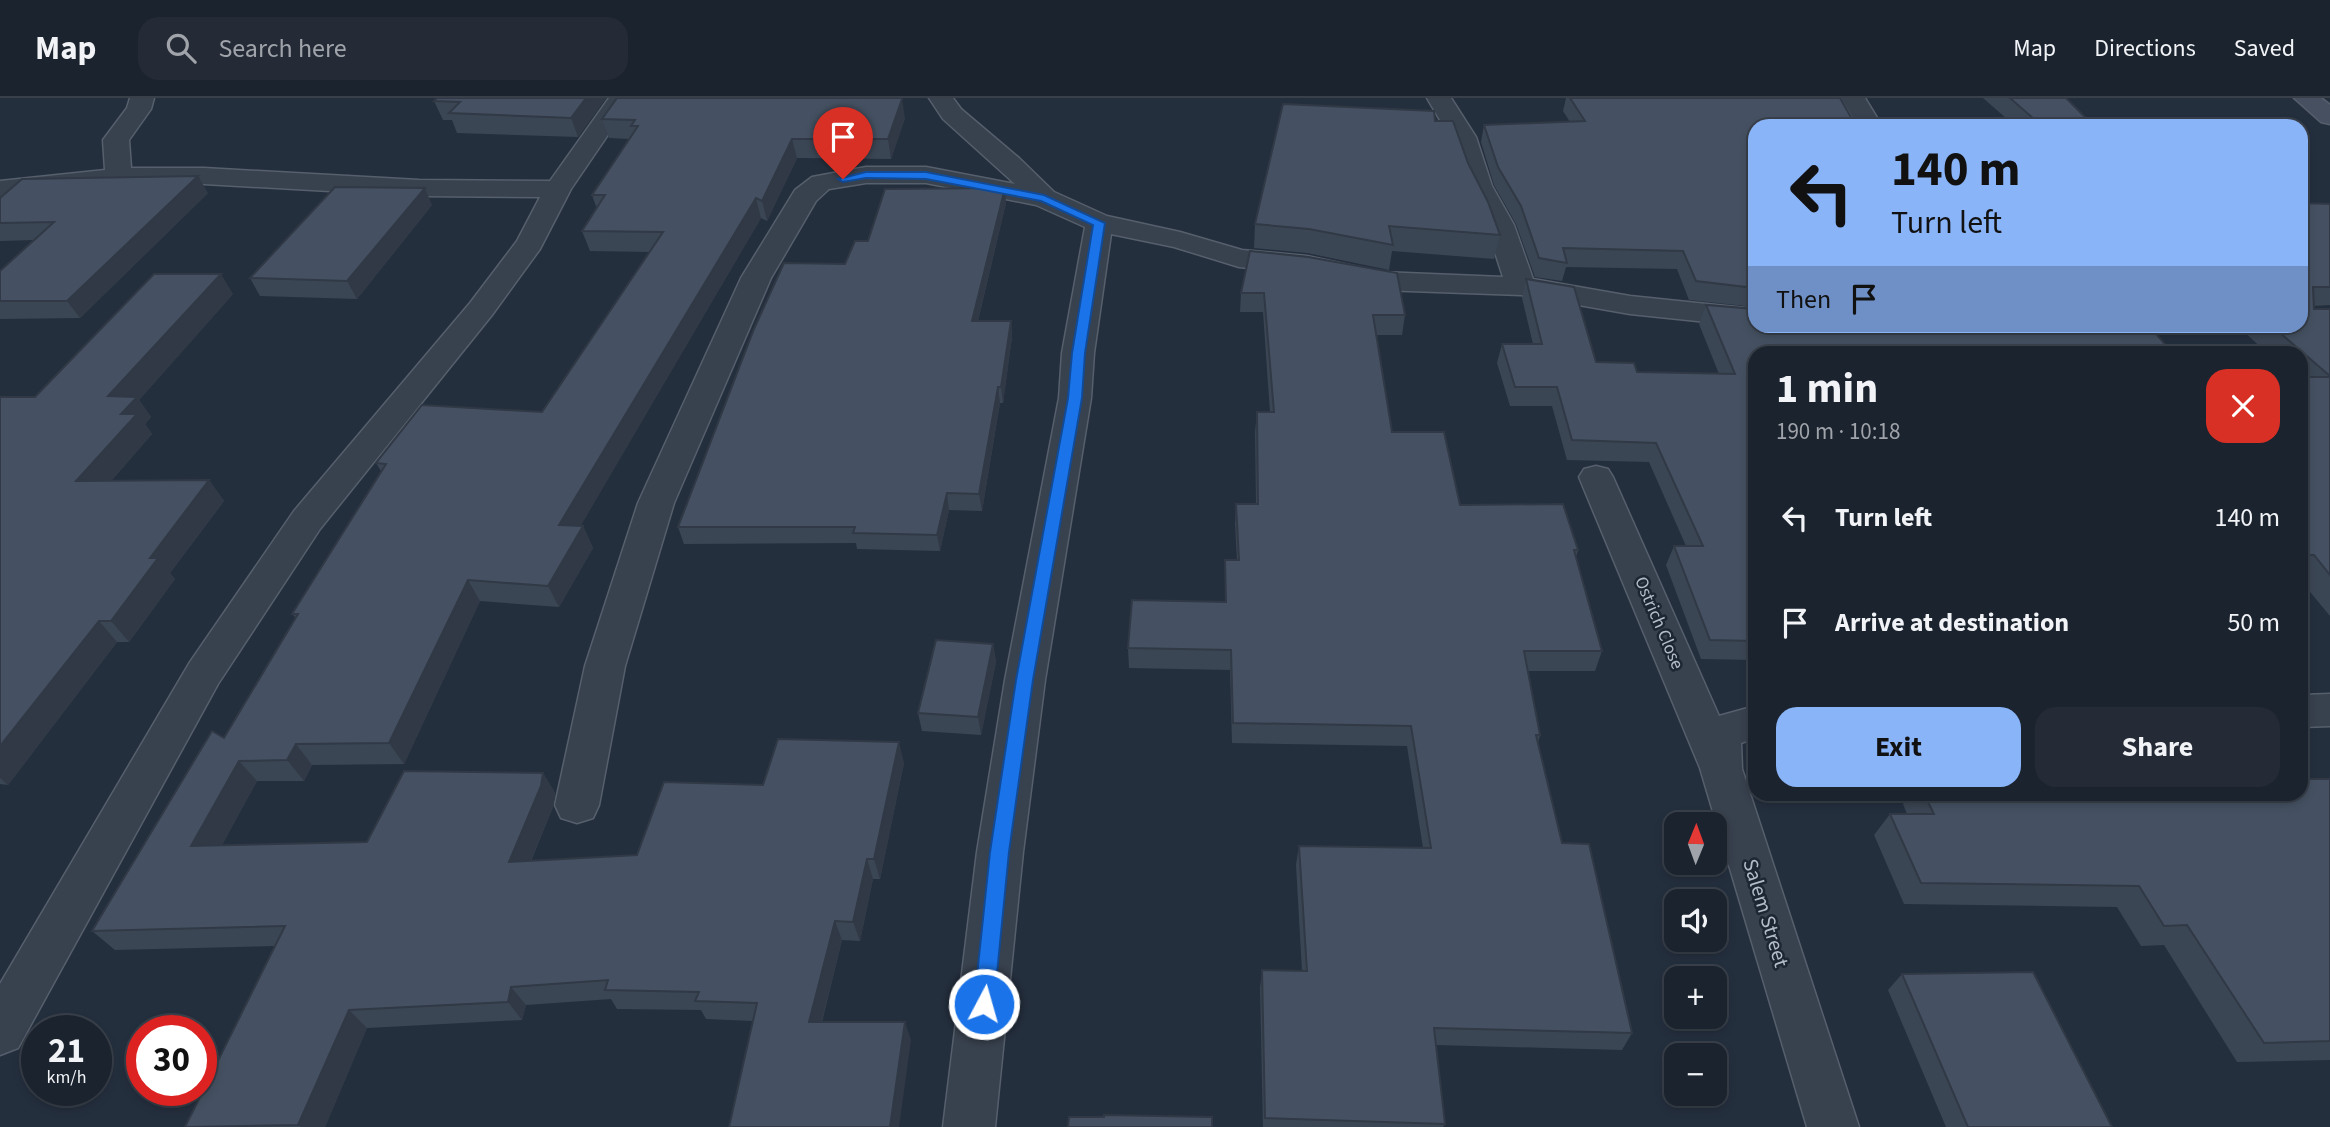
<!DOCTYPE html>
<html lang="en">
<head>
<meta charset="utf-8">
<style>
	body { margin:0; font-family:"Source Sans 3",sans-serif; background:#242b36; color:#f1f3f6; height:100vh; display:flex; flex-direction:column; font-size:26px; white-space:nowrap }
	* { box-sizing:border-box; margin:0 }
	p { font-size:23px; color:#a0a4aa }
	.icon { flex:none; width:38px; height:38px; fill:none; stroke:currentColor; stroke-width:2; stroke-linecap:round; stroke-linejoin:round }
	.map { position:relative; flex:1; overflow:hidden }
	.sheet { position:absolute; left:1748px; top:248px; width:560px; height:455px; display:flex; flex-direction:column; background:#1b232e; border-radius:21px; box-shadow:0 4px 10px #0003,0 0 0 2px #39404a }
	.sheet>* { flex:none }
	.guide { position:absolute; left:1748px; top:21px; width:560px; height:214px; border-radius:21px; box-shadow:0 4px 10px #0003,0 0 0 2px #39404a; background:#8ab4f8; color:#111; overflow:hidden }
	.needle { width:46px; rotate:1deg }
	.controls { position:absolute; left:1664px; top:714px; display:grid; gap:14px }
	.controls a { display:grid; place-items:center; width:63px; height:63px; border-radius:14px; background:#1b232e; box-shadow:0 4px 10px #0003,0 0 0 2px #39404a; font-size:35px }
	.speed { position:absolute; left:21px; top:917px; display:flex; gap:14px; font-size:35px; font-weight:700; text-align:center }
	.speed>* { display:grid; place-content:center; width:91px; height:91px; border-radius:50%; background:#1b232e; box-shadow:0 4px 10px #0003,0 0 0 2px #39404a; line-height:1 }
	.speed small { font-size:18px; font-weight:400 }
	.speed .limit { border:10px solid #d22; background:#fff; color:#111 }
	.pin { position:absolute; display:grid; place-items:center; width:60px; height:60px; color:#fff; margin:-72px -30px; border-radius:50% 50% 50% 0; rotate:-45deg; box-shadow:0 0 7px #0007 }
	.pin .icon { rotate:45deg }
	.me { position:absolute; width:77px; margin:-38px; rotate:6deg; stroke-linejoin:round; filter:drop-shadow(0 0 5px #0008) }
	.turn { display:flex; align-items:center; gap:24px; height:147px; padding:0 28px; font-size:32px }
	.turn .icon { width:91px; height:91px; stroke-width:2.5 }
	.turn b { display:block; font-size:49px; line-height:60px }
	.then { display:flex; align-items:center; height:66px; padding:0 28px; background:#0003; gap:14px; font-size:26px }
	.round { display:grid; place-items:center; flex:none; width:74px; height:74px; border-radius:21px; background:#242b36 }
	.overview { display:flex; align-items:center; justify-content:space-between; height:119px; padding:0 28px }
	h1 { font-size:42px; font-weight:700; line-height:52px }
	.button { display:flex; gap:14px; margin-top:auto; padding:14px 28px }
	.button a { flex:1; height:80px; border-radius:21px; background:#8ab4f8; color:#111; font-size:28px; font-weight:700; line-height:80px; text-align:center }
	.button a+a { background:#242b36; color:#f1f3f6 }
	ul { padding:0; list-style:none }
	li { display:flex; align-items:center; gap:21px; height:105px; padding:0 28px }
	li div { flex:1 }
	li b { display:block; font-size:26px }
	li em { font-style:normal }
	header { display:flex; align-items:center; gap:42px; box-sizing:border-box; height:98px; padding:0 35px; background:#1b232e; border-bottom:2px solid #39404a }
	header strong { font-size:33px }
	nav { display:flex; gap:38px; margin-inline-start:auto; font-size:24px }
	.search { width:490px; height:63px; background:#242b36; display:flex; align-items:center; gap:18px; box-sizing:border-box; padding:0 24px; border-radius:21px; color:#a0a4aa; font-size:26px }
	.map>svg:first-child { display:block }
</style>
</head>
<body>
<header>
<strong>Map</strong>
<div class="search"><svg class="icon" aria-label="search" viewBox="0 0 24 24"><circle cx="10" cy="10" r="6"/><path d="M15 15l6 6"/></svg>Search here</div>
<nav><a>Map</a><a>Directions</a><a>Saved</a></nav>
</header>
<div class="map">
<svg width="2330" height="1029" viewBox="0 0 2330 1029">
	<rect width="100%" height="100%" fill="#242f3e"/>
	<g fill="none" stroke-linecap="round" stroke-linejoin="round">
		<defs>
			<g id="street">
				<path d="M130,0h24l-3,11 -22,31 2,28h73l215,12 131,1 59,-83h24l-62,91 -31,60 -48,66 -172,214 -102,155 -200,364 -18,7v-71l190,-322 104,-151 176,-208 47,-62 23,-44 -121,-1 -215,-12h-85l-119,13v-16l105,-11 -2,-30 24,-32z"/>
				<path d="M929,0h24l8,11 58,49 35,34 53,24 73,16 62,18 65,6 74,16 122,5 -17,-52 -20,-39 -16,-49 -23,-39h24l25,39 16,49 22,39 19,54 97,17 125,13v17h6l-6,1 -125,-13 -109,-19 -140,-5 -74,-16 -68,-7 -65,-20 -63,-13 -17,119 -3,45 -46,282 -22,172 -28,275h-52l34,-275 28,-172 54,-282 3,-45 23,-126 -49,-22 -110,-22h-60l-37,6 -13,12 -45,77 -97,225 -49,163 -26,139 -6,13 -16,5 -16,-5 -6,-13 30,-139 53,-163 103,-225 54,-88 17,-13 54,-10h60l89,17 -72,-65z"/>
				<path d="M1841,0h24l17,28h-24z"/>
				<path d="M1596,368l12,3 5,8 106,239 36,-10v32l-14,5 1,26 117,358h-52l-107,-359 -121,-291 5,-8z"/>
				<path d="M2330,596v32l-29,1v-32z"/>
			</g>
			<path id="secondary" d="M2294,0h27l9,7v19l-9,-2z"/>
		</defs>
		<!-- street casing -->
		<use href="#street" stroke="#565f6c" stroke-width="3"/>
		<!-- secondary casing -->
		<use href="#secondary" stroke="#565f6c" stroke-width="3"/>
		<!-- street -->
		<use href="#street" fill="#38414e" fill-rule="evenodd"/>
		<!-- secondary -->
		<use href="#secondary" fill="#465061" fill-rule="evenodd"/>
	</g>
	<!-- wall -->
	<g fill="#3b4654">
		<path d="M606,0l-28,39 -121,-4 -5,-13h-9l-9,-19z"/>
		<path d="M1566,0h274l-85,28v181l-66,-7 -12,-31 -111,-2 -4,14 -27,-4 -19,-53 -22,-39 -13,-43 3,-17 86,-3 -7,-11z"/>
		<path d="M1983,0h83l28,28h-79z"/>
		<path d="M905,20l-14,41 -94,-1 -30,63 -6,-3 -181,308h3l10,22 -34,59 -79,-6 -76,163 -92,1 -8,16h-47l-35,64 145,-3 176,-69 12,20 -2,14 -22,54 106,-6 126,-70 141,-22 -24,116h-7l-13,62 -18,-1 -20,82 89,18 -158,-19 -47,-2 -5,-9 -84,-1 -6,-10 -85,6 -4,15 -155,8 -42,99h-139l89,-181 -160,4 -23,-19 132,-193 72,-120 -4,-4 89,-143 -5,-8 166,-51 107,-160 -59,-1 -8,-20 15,-22 -5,-14 37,-56 -20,-1 -7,-19z"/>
		<path d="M1435,23l33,42 32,72 -6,24 -102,-8 -3,19 -82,-17 -53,-5 1,-24z"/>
		<path d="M208,95l-128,125 -80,1v-48l34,-31 -34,1v-43z"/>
		<path d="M1006,105l-28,118h33l1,16 -9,66h-3l-18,108 -33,-1 -9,41 -83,-2 -1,-6 -172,1 -6,-17 167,-263 23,-23z"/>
		<path d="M2330,106v101l-17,1 1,3h16v307l-29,-35v-227h-33l-30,-28h63z"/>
		<path d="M432,107l-75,94 -97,-3 -10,-18z"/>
		<path d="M1250,153l155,64 -3,20h-25l15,97 68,73 118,45 -2,7 26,94 -7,20h-67l12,64 -2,8 24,100 70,190 -10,17 -186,-5 9,79 -2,3h-180l-3,-139 2,-18 40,1 -6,-106 3,-19 124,2 -16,-102 -175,-3 -2,-73 -101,-2 -1,-20 97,-46v-42h12l-2,-36 1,-20h20l-1,-72 2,-20h13l-7,-100h-23l1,-19z"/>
		<path d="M1526,181l70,83 41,10 82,2 -20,-50 7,-19 49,49v306l-54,-1 -35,-94 8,-19h12l-37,-84 -82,-2 -15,-54h-42l-13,-43 5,-19h31l-11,-46z"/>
		<path d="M233,196l-94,106 12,17 -6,7 7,10 -41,47 98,-1 15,21 -54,72 5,6 -46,63h-12l-109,143 -8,-1v-387h35z"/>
		<path d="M993,546l3,18 -15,73 -59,-4 -4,-18z"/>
		<path d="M2330,681v281l-93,2 -73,-117 -23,1 -24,-39 -213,-3 -30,-69 16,-21h17l-4,-10 7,-10h391z"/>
		<path d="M1902,876l210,153h-166l-58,-137z"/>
	</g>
	<!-- shaded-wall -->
	<g fill="#303945">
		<path d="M586,0h20l-28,39 -7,-19z"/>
		<path d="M902,1l3,19 -14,41 -3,-20z"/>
		<path d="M792,41l5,19 -30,63 -5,-20z"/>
		<path d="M198,78l10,17 -128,125 -13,-17z"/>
		<path d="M425,90l7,17 -75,94 -10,-18z"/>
		<path d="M1005,90l1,15 -32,134 -2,-16z"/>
		<path d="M756,100l5,20 -192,328 -10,-21z"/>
		<path d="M221,176l12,20 -94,106 12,17 -6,7 7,10 -59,67 -17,-20 32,-85z"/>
		<path d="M1011,223l1,16 -9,66 -2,-16z"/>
		<path d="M998,289l2,16 -18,108 -3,-17z"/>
		<path d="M209,382l15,21 -54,72 5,6 -46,63 -18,-21 39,-63z"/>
		<path d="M947,395l2,17 -9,41 -3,-16z"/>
		<path d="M583,428l10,22 -34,59 -11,-21z"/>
		<path d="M468,482l12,21 -76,163 -15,-21z"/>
		<path d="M99,523l18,21 -109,143 -8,-7v-32z"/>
		<path d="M993,546l3,18 -15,73 -3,-18z"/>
		<path d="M899,644l5,21 -24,116 -6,-20z"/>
		<path d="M296,646l16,21 -8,16 -17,-21z"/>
		<path d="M239,663l18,20 -46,84 -20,-19z"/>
		<path d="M543,675l12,20 -2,14 -31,74 -13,-19z"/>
		<path d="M867,761l6,20 -13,62 -7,-19z"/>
		<path d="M835,823l7,19 -25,100 -8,-18z"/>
		<path d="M511,889l15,18 -4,15 -14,-18z"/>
		<path d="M349,912l18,18 -42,99h-24l-3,-2z"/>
		<path d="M905,924l6,18 -12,87h-9z"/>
	</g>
	<!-- building -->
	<g fill="#455162" stroke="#303945" stroke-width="2">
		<path d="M437,0h149l-15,20 -122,-5 11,-11 -26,-1z"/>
		<path d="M617,0h285v1l-14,40h-96l-30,62 -6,-3 -197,327 24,1 -35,60 -80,-6 -79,163 -93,1 -9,16 -48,1 -48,85 176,-4 37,-71 139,2 -2,13 -32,76 128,-7 27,-73 99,3 15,-46 121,3 -25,117h-7l-14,63 -18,-1 -26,101h96l-15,105h-161l28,-124 -62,-2 4,-9 -94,-2 3,-10 -97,7 -3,15 -159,8 -51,115 -113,2 100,-201 -193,5 120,-200 12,7 74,-124h-6l94,-150 -10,-1 46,-58 120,7 121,-180 -81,-1 23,-36h-13l46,-69h-7l4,-6 -33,-1z"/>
		<path d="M1570,0h270l16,28h-101v162l-59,-7 -13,-30 -120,-3 4,15 -28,-5 -18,-52 -23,-39 -14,-42 101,-4z"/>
		<path d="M2010,0h56l28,28h-52z"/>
		<path d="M1283,6l151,7 1,10h18l15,42 20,39 12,33 -111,-9 4,19 -84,-16 -54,-5z"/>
		<path d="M198,78l-131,125h-67v-30l54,-49 -54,1v-25l22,-19z"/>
		<path d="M335,89l90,1 -78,93 -97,-3z"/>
		<path d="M1005,90l-33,133h39l-10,66h-3l-19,107 -32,-1 -10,42 -84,-2 2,-6h-177l76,-198 30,-66 61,1 10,-23h13l17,-52z"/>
		<path d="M2301,105l29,1v83h-17l1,22h16v67l-58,-50h29z"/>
		<path d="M1250,153l58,6 89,16 8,42h-32l19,117h52l16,73 103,-1 15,46h-4l28,101h-78l16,84h-4l26,108 27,1 43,189 -198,-5 11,96 -180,-6 -3,-148 45,1 -8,-125 132,2 -20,-122 -178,-3 -2,-73 -103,-2 4,-48 94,2 -1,-42h14l-3,-56h22l-1,-92h17l-10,-119h-23z"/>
		<path d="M154,176h67l-113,122 29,1 -16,17h16l-61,67 133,-1 -59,78h8l-47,63h-12l-99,125v-349h35z"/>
		<path d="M1526,181l48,8 22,75 38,1 3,9 98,2 -29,-69 49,4v17h395l23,28h-418v287l-45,-1 -36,-94h29l-47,-103 -84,-3 -15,-53h-42l-13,-43h40z"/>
		<path d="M2301,279h29v198l-16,-20h-13z"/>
		<path d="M936,542l57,4 -15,73 -60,-4z"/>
		<path d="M2301,681h29v262l-66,2 -77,-118 -23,1 -25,-40 -218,-3 -31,-69h44l-10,-20h377z"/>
		<path d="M2033,874l79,155h-144l-66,-153z"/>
		<path d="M1104,1017l108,2v10h-144l1,-10h35z"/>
	</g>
	<!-- route -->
	<path fill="#1a73e8" stroke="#114b97" stroke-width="2" d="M866,74h60l118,23 61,28 -20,130 -3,45 -49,282 -24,172 -15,152 -3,7 -7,3 -7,-3 -3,-7 16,-152 26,-172 52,-282 4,-45 21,-128 -52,-24 -115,-22 -60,-1 -23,4 -5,-3z"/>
	<g text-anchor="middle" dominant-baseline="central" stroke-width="5" stroke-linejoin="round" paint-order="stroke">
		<!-- street labels -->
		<g font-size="18" fill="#b4bcc9" stroke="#1d2633">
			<text transform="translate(1659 525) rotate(67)">Ostrich Close</text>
		</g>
		<!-- near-street labels -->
		<g font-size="21" fill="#b4bcc9" stroke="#1d2633">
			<text transform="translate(1766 815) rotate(73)">Salem Street</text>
		</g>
	</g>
</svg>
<div class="controls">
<a><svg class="needle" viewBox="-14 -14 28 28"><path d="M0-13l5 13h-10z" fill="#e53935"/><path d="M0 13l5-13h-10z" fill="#a0a4aa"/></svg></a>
<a><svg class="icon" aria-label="sound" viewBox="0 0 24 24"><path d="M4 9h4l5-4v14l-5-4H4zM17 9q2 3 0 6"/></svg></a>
<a>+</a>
<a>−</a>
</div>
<div class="speed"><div>21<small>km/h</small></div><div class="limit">30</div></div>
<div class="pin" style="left:843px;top:81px;background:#d93025"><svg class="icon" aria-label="arrive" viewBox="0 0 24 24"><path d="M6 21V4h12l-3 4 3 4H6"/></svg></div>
<svg class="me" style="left:984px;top:906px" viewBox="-20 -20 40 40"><circle r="17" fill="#1a73e8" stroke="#fff" stroke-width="3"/><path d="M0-11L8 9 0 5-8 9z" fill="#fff"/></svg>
<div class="guide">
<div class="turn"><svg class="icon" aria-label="left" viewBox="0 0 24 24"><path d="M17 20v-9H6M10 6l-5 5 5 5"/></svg><div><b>140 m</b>Turn left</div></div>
<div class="then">Then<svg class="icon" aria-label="arrive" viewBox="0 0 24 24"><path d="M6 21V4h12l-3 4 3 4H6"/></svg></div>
</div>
<section class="sheet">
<div class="overview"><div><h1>1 min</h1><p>190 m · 10:18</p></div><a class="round" style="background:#d93025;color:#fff"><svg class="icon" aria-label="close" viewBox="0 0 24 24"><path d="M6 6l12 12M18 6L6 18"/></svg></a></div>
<ul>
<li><svg class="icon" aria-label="left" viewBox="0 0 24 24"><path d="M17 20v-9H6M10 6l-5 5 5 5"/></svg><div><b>Turn left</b></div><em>140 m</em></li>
<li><svg class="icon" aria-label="arrive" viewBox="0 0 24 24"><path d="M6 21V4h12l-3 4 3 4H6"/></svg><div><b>Arrive at destination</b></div><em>50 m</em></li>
</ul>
<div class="button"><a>Exit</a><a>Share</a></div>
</section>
</div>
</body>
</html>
